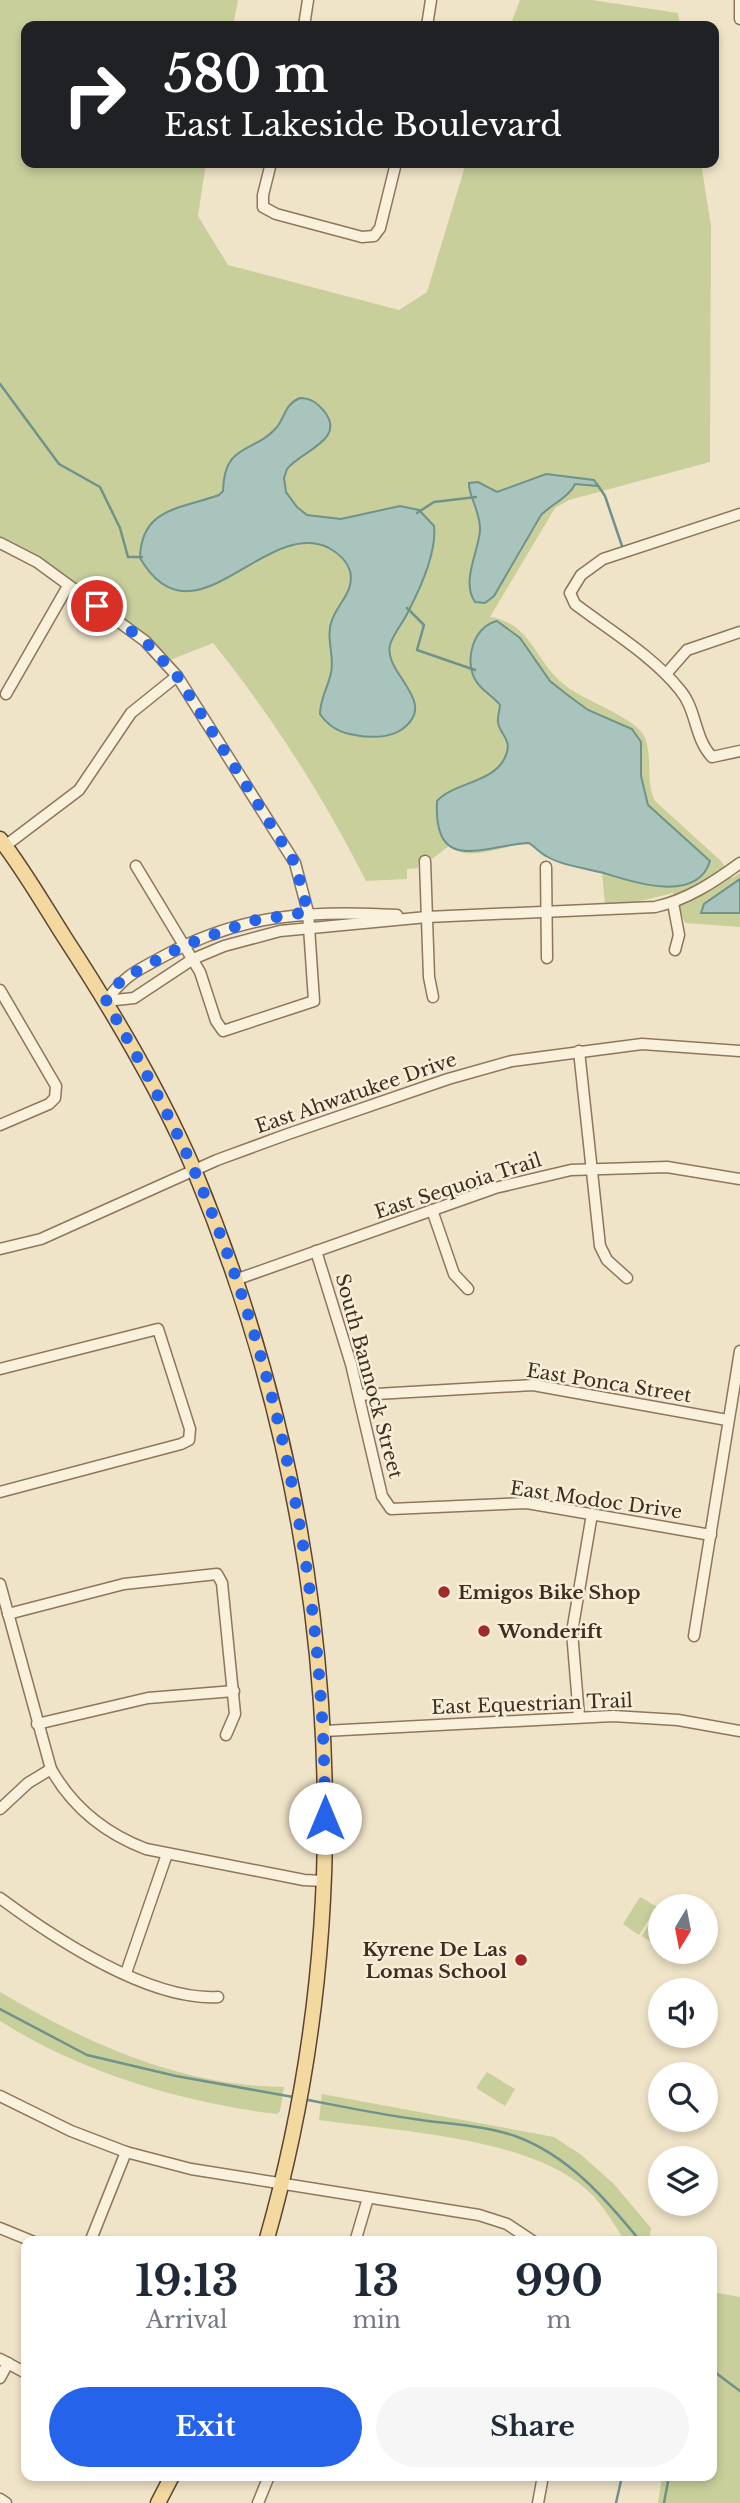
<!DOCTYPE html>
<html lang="en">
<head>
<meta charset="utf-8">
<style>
	body { margin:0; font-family:"Libre Baskerville",serif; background:#f6f6f7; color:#1f2937; height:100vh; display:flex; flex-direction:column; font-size:26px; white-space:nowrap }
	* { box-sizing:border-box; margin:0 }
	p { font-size:23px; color:#747a83 }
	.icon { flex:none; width:38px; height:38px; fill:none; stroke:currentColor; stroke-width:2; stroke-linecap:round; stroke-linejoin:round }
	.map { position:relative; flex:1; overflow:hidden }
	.sheet { position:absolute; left:21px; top:2236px; width:696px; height:245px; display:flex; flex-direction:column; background:#fff; border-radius:14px; box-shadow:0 4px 10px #0003 }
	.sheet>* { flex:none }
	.banner { position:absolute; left:21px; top:21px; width:698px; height:147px; border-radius:14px; box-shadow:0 4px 10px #0003; background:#202124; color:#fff; overflow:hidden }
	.needle { width:46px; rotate:190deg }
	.tools { position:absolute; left:648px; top:1894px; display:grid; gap:14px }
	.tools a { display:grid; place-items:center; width:70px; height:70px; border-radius:50%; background:#fff; box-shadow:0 4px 10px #0003; font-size:35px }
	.pin { position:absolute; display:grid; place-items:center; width:60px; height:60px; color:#fff; margin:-30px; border:4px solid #fff; border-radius:50%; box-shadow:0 2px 7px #0007 }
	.me { position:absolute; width:77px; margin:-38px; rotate:0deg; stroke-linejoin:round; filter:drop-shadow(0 0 5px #0008) }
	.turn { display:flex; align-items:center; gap:24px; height:147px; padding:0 28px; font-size:32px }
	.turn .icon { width:91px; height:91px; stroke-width:2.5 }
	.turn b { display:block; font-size:49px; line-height:60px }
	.eta { display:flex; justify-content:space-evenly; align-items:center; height:119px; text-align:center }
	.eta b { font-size:42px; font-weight:800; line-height:49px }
	.cta { display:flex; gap:14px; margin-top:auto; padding:14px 28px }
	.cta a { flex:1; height:80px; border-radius:42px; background:#2563eb; color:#fff; font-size:28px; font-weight:800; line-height:80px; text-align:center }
	.cta a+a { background:#f6f6f7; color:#1f2937 }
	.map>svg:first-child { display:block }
</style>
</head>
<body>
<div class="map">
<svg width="740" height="2503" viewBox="0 0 740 2503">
	<rect width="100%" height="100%" fill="#f0e4c8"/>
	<!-- green -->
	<g fill="#c9cf9b">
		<path d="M0,0h238l-5,26h-207v137h180l-8,53 30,49 171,45 28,-18 39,-129h235l10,63 -1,236 -141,38 -14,8 -65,109c42,6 45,46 76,69 20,16 72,32 79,52 8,20 0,43 10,63l66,60 11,17 8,-5v54l-55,-4 -12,-30 -41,10 -27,1 -3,-31 -54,-15 -19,-15c-24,1 -59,21 -80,3l-17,13 -13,1 -1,8 -11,1v10l-41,2c-42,-83 -94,-165 -153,-238l-48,19 -20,-21 -145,-98z"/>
		<path d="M520,0h72l86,13 2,13h-170z"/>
		<path d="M640,1897l17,10 -18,28 -16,-11z"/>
		<path d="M659,1908l1,37 -1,2 -17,-11z"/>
		<path d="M0,1992c86,51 181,94 284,95l-4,24 -3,3c-94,-11 -197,-42 -277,-93z"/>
		<path d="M487,2072l28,17 -10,17 -29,-18z"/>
		<path d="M322,2094l232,43 26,17 33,29 38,45 -2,14h-23c-12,-17 -23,-38 -39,-52 -59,-53 -191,-59 -268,-70z"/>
		<path d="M712,2292l28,5v206h-82l4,-27h50z"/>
	</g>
	<!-- water -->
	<g fill="#a9c4bc" stroke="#6f938a" stroke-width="2">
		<path d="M300,398c11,0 17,5 24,13 23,29 -22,39 -37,58l-3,9 2,14 11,15 10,8 34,4 59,-13 19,4 15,16c3,27 -14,63 -26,86 -5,11 -15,22 -18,33 -7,29 51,57 11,85 -12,8 -32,8 -46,5 -15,-2 -27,-9 -35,-21 0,-15 8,-27 11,-41 4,-18 -6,-36 1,-53 6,-17 23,-29 18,-49 -3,-10 -12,-18 -21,-23 -64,-32 -135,103 -189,10 1,-50 40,-49 79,-63l4,-4c1,-49 31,-37 54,-64 9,-12 8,-23 23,-29z"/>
		<path d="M546,474l48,6 4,6 -23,-2c-5,12 -24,21 -34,31l-47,81 -9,7 -10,-1c-14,-20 3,-49 5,-71 1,-19 -12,-36 -11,-48l9,-1 19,10z"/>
		<path d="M497,621l23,17 30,43 15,12 23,17 44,19 9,13v34l7,29 62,56c-13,43 -78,21 -106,12 -19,-5 -41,-7 -58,-17 -6,-3 -11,-9 -17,-13 -45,2 -96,33 -92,-42 18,-20 62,-18 70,-49 4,-13 -8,-19 -9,-30 -1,-5 2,-12 2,-17 -7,-9 -18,-14 -24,-24 -13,-21 -2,-55 21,-60z"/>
		<path d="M740,879v34h-39l3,-9z"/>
	</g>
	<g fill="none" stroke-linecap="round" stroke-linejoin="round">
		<!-- stream -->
		<g stroke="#6f938a" stroke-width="2.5">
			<path d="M0,384l59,80 41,23 20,41 8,29h14"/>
			<path d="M597,484l8,12 18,53"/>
			<path d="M417,513l17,-11 42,-5"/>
			<path d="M407,608l17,17 -7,25 58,20"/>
			<path d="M0,2009l87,46 89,21 117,21"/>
			<path d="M303,2099c37,7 74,15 111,20 33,5 69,6 101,17 53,19 91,63 126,106"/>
			<path d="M712,2370l28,21"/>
			<path d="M616,2503l6,-27"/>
			<path d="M664,2503l5,-27"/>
		</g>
		<defs>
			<g id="minor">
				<path d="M740,0v19"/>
				<path d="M304,26l4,-26"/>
				<path d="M427,26l4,-26"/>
				<path d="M271,163l-8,32v12l13,7 86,23 12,-1 6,-8 16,-65"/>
				<path d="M740,514l-137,45 -22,16 -11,18 5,11c34,26 78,52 105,86 17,20 14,48 32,67l28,-6"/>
				<path d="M0,543l37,19 108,79 32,35 118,187 13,49 6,89 -91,30 -7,-10 -16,-49 -64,-106"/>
				<path d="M666,674l21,-24 53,-18"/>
				<path d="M6,694l62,-108"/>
				<path d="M5,846l74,-56 52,-77 46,-37"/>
				<path d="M425,861l4,116 4,20"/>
				<path d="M546,867l1,91"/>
				<path d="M673,903l6,32 -4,15"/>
				<path d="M0,990l56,96 -1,12 -6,6 -49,21"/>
				<path d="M106,1001l28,-3 59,-39 31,-13 56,-15 147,-14 228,-10c32,-7 59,-25 85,-44"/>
				<path d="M106,1001c20,-27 29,-29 58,-45 77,-42 147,-46 233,-41"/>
				<path d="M579,1051l21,195 7,14 20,18"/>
				<path d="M432,1210l22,64 14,15"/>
				<path d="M0,1249l41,-10 176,-79 71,-26 160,-55 64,-18 130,-17 98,7"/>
				<path d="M316,1251l35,113 31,132 9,13 136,-6 184,32"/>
				<path d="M235,1280l260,-92 76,-18 96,-3 73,12"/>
				<path d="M0,1369l158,-40 32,100 -1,11 -8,4 -181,48"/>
				<path d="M359,1395l174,-10 194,35"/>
				<path d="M0,1584l51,185c22,39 53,64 95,80l158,31 20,1"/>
				<path d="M8,1614l116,-30 93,-10 5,9 13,131 -9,21"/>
				<path d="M694,1636l46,-285"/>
				<path d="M579,1717l-7,-85 20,-118"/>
				<path d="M37,1724l111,-26 86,-7"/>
				<path d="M324,1731l289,-15 65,4 62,11"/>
				<path d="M0,1809l28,-26 23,-14"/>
				<path d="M0,1898c54,40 149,103 218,99"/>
				<path d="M126,1973l41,-119"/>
				<path d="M0,2096l71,35 55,21 65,17 288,46 28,9 27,18"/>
				<path d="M0,2228l34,14"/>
				<path d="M90,2242l36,-90"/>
				<path d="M355,2242l13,-44"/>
				<path d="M0,2359l26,14"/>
				<path d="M0,2378l8,-15"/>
				<path d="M0,2499l6,4"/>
				<path d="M258,2503l11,-27"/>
				<path d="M538,2503l5,-27"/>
			</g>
			<g id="major">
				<path d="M0,839c24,31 44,66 65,99 49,75 95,152 130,234 140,338 172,717 71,1070"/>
				<path d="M158,2503l14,-27"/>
			</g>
		</defs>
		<!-- minor casing -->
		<use href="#minor" stroke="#8d765c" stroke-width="13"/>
		<!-- major casing -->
		<use href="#major" stroke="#5b4430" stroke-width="17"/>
		<!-- minor -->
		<use href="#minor" stroke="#faf1dc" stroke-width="10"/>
		<!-- major -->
		<use href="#major" stroke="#f3d9a0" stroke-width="14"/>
	</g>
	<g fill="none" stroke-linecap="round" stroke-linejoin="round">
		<!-- route -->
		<path stroke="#2563eb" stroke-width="12" stroke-dasharray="0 21.6" d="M97,606l48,35 32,35 118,187 13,49 -57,9 -66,24 -63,34 -16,22c31,55 62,111 88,169 88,203 131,427 131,648"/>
	</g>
	<!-- markers -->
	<g fill="#9e2a2b" stroke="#f7eed8" stroke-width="2.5">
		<circle cx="444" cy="1592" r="7"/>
		<circle cx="484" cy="1631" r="7"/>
		<circle cx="521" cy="1960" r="7"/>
	</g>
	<g text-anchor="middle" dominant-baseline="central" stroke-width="5" stroke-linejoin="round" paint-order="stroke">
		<!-- street labels -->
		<g font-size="19" fill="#3d2e20" stroke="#f7eed8">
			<text transform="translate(356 1093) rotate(-19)">East Ahwatukee Drive</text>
			<text transform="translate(458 1186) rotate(-18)">East Sequoia Trail</text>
			<text transform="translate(369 1376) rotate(75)">South Bannock Street</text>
			<text transform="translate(609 1383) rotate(9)">East Ponca Street</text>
			<text transform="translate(596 1500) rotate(8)">East Modoc Drive</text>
			<text transform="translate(532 1704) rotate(-2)">East Equestrian Trail</text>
		</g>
		<!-- poi labels -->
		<g font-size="19" font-weight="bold" fill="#3d2e20" stroke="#f7eed8" text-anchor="start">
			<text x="458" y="1592">Emigos Bike Shop</text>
			<text x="498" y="1631">Wonderift</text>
			<text x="507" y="1949" text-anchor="end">Kyrene De Las<tspan x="507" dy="22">Lomas School</tspan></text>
		</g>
	</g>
</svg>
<div class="tools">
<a><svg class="needle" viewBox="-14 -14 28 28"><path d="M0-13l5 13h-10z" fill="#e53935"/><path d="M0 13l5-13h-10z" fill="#747a83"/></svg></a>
<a><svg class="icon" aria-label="sound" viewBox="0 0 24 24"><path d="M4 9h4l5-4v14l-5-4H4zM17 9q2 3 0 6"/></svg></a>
<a><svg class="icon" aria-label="search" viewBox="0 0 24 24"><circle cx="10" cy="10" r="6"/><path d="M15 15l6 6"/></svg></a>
<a><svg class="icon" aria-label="layers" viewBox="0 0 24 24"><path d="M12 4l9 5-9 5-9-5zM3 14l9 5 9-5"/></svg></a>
</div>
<div class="pin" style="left:97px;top:606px;background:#d93025"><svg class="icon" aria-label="arrive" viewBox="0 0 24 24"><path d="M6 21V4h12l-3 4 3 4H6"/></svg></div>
<svg class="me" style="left:325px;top:1818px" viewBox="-20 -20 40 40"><circle r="19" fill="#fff"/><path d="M0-13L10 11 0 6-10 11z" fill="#2563eb"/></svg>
<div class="banner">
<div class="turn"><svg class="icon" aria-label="right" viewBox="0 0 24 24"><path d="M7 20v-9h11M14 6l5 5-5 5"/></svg><div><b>580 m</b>East Lakeside Boulevard</div></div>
</div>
<section class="sheet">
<div class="eta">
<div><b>19:13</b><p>Arrival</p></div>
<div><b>13</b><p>min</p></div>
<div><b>990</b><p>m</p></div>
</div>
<div class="cta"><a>Exit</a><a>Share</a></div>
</section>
</div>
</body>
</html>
